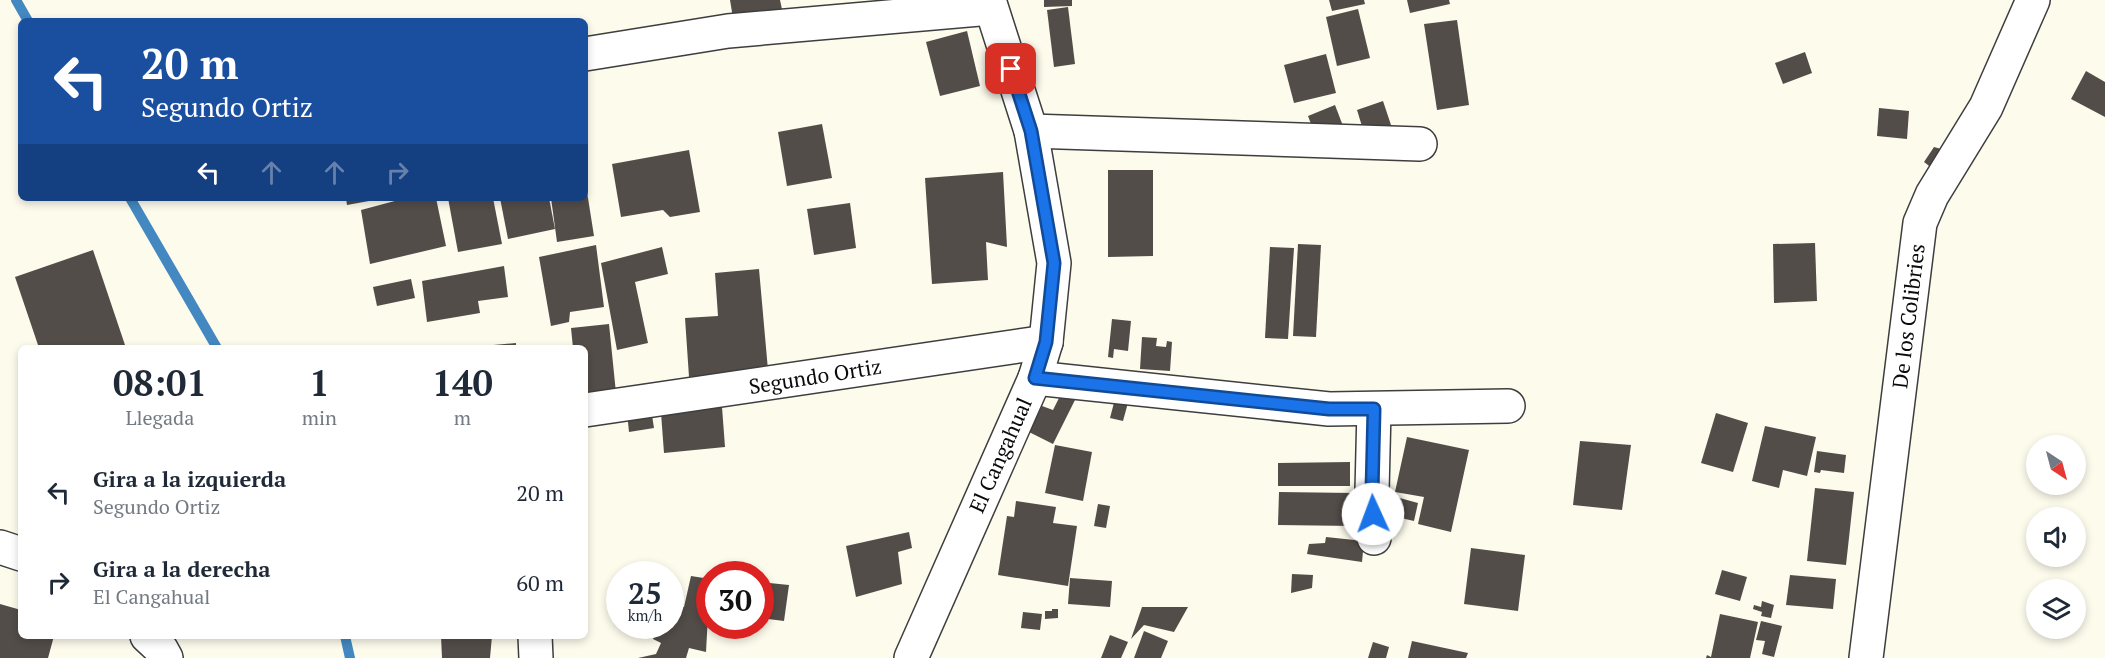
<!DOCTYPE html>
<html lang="es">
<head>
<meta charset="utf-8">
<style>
	body { margin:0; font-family:"PT Serif",serif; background:#f2f2f3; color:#1f2937; height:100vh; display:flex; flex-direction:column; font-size:22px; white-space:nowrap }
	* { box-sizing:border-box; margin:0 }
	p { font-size:20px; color:#747a83 }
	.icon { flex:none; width:33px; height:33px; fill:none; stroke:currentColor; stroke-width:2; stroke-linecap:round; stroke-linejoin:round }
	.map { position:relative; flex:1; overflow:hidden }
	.side { position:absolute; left:18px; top:345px; width:570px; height:294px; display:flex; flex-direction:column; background:#fff; border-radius:9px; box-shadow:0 3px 9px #0003 }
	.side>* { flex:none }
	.top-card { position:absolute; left:18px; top:18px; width:570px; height:183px; border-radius:9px; box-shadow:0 3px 9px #0003; background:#1a4fa0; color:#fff; overflow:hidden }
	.needle { width:39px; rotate:144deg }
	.fabs { position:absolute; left:2026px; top:435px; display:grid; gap:12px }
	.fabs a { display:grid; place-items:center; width:60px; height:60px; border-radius:50%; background:#fff; box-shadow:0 3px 9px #0003; font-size:30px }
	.speed { position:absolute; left:606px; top:561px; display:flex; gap:12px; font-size:30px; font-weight:700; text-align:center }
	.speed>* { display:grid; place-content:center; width:78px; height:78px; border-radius:50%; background:#fff; box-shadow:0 3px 9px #0003; line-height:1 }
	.speed small { font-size:15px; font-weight:400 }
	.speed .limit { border:9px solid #d22; background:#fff; color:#111 }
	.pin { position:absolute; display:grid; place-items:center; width:51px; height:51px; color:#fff; margin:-26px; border-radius:12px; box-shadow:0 3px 9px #0006 }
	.me { position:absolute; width:66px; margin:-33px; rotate:358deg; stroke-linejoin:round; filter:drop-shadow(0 0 4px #0008) }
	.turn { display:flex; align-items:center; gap:21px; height:126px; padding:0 24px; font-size:27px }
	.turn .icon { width:78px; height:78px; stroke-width:2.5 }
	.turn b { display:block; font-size:42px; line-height:51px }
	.lanes { display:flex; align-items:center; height:57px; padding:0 24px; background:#0003; justify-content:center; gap:30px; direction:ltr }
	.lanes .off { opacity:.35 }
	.eta { display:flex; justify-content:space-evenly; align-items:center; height:102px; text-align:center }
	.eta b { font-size:36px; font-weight:800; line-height:42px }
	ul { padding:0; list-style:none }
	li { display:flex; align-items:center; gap:18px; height:90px; padding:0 24px }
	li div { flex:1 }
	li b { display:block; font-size:22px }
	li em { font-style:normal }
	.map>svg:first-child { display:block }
</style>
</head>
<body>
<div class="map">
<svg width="2105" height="658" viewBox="0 0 2105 658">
	<rect width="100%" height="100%" fill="#fdfbec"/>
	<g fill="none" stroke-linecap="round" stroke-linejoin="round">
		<!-- stream -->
		<g stroke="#4388c0" stroke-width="10">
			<path d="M16,0l12,21"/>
			<path d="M130,198l87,150"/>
			<path d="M345,636l5,22"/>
		</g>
	</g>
	<!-- building -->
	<g fill="#534d49">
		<path d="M730,0h50l3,14 -49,10z"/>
		<path d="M1044,0h28v6l-28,1z"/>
		<path d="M1329,0h35l1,4 -33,7z"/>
		<path d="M1407,0h42l1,4 -40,9z"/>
		<path d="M1068,7l7,57 -21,3 -7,-57z"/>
		<path d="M1358,9l12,49 -33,8 -11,-49z"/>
		<path d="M1457,20l12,85 -32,5 -13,-86z"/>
		<path d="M967,31l13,55 -40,10 -14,-54z"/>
		<path d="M1805,52l7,21 -29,11 -8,-21z"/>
		<path d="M1326,54l10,39 -42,10 -10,-38z"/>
		<path d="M2086,71l19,11v35l-34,-18z"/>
		<path d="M1383,101l9,27 -27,8 -8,-26z"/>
		<path d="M1335,105l8,21 -27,11 -8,-21z"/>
		<path d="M1879,108l30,3 -2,28 -30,-3z"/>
		<path d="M822,124l10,54 -45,8 -9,-54z"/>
		<path d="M1934,147l18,5 -15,20 -13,-10z"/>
		<path d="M689,150l11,62 -30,5 -7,-7 -42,7 -9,-53z"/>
		<path d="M1108,170h45v86l-45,1z"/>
		<path d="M1003,172l4,75 -21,-5 2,38 -56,4 -7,-106z"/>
		<path d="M585,179l9,57 -37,6 -6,-44h34z"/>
		<path d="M346,198h34v1l-33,6z"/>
		<path d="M406,198h30l10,48 -76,18 -9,-54z"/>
		<path d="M448,198h45l9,46 -44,8z"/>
		<path d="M500,198h49l6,31 -47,10z"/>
		<path d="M850,203l6,45 -42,7 -7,-46z"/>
		<path d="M1815,243l2,58 -43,2 -1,-59z"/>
		<path d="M1298,244l23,1 -5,92 -23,-1z"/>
		<path d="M596,245l8,62 -34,5 -1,10 -18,4 -12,-69z"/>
		<path d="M662,247l6,27 -33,8 13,61 -31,7 -16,-87z"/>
		<path d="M1270,247l24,1 -6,91 -23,-1z"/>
		<path d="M93,250l33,98h-87l-24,-71z"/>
		<path d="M504,266l4,31 -30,4 2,12 -53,9 -5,-41z"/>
		<path d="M759,269l9,101 -79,7 -4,-59 33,-2 -3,-43z"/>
		<path d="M411,279l4,19 -38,8 -4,-19z"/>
		<path d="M1112,319l19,2 -3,30 -14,-2 -1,9 -5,-1z"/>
		<path d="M609,324l7,69 -31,4v-49h-12l-2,-20z"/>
		<path d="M1142,337l15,1 -1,8 10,1 1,-6 5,1 -2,29 -30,-2z"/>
		<path d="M516,343v5h-34v-2z"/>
		<path d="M1062,392l14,6 -23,46 -24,-12 13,-26 11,4z"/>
		<path d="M1116,395l13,4 -6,22 -13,-3z"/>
		<path d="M722,407l3,40 -61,6 -3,-40z"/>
		<path d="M651,409l3,19 -25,4 -2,-19z"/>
		<path d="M1716,413l32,10 -15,49 -32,-9z"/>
		<path d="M1765,426l51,11 -9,39 -24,-6 -4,18 -27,-7z"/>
		<path d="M1407,437l62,13 -18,82 -33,-8 6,-27 -29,-5z"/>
		<path d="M1580,441l51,4 -9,65 -49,-5z"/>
		<path d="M1055,445l37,7 -9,49 -38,-8z"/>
		<path d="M1817,451l29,4 -2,18 -23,-3 -1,3 -6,-1z"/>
		<path d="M1350,462v24h-72v-23z"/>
		<path d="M1815,488l39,4 -8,73 -39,-4z"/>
		<path d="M1279,492l75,1 -1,33 -75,-1z"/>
		<path d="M1396,497l22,6 -4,18 -22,-5z"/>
		<path d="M1016,501l40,6 -3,16 24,3 -9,60 -70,-11 9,-59 7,1z"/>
		<path d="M1098,504l12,2 -4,22 -12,-2z"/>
		<path d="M909,532l3,16 -14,4 4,32 -46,13 -10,-51z"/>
		<path d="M1326,537l38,4 -2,21 -55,-8 2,-10 16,-1z"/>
		<path d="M1471,548l54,7 -7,56 -54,-7z"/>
		<path d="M1722,570l25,7 -7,24 -25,-7z"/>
		<path d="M1292,574l21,1 -1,13 -21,5z"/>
		<path d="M1790,575l46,4 -3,30 -47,-4z"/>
		<path d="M691,576l19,3 -4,73 -17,-4 -3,10h-48l18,-4 5,-11 -8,-4 3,-13h14v-21l14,2z"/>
		<path d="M1070,578l42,3 -2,26 -42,-3z"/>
		<path d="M760,582l29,3 -5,36 -24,-3z"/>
		<path d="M1762,601l12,4 -3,13 -10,-2 1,-4 -9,-3 1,-4 7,2z"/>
		<path d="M0,604l21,6v26h33l-6,22h-48z"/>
		<path d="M1142,607h46l-14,25 -30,-7 -13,14z"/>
		<path d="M1052,609h6v9l-13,1v-8h7z"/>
		<path d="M1023,612l19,2 -2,16 -19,-2z"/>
		<path d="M1720,614l38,8 -8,36h-44l1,-3 4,2z"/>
		<path d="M1761,621l21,5 -8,31 -12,-3 3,-13 -9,-1z"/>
		<path d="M1144,631l24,10 -7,17h-27z"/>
		<path d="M1110,635l18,7 -7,16h-20z"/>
		<path d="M441,636h51l-2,22h-48z"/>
		<path d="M1412,641l56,12 -2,5h-58z"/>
		<path d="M1373,642l16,5 -3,11h-18z"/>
	</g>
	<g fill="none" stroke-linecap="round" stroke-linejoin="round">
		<defs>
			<g id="minor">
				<path d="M585,54l143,-23 263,-23"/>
				<path d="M1031,131l389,13"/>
				<path d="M1035,378l294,31 179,-3"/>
				<path d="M1374,409l-2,82 2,47"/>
				<path d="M585,410l461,-68"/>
				<path d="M0,547l21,7"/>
				<path d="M147,636l14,13 5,9"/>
				<path d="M535,636l1,22"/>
				<path d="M911,658l124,-280 11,-36 8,-79 -23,-132 -42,-131"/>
				<path d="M1866,658l54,-435 12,-28 54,-88 47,-107"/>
			</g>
		</defs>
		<!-- minor casing -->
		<use href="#minor" stroke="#3e3e3e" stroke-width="36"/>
		<!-- minor -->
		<use href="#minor" stroke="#fff" stroke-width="33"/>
	</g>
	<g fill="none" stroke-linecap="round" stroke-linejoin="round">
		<defs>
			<path id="route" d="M1011,69l20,62 23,132 -8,79 -11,36 294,31h45l-2,82 1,23"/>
		</defs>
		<!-- route casing -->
		<use href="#route" stroke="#114b97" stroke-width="15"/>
		<!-- route -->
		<use href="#route" stroke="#1a73e8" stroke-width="10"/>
	</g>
	<g text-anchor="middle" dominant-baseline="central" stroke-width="6" stroke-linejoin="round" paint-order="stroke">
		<!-- street labels -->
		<g font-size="21" fill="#0b0b0b" stroke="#fff">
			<text transform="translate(1908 316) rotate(-83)">De los Colibries</text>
			<text transform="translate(815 376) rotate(-9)">Segundo Ortiz</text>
			<text transform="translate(1000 455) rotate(-66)">El Cangahual</text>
		</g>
	</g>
</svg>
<div class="fabs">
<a><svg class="needle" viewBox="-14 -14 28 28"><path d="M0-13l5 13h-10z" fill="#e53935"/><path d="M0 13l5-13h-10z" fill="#747a83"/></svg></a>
<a><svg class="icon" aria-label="sound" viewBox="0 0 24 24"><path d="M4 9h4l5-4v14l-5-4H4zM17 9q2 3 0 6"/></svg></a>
<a><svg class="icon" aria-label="layers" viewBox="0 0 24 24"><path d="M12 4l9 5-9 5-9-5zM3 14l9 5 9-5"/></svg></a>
</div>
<div class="speed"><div>25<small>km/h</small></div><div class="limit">30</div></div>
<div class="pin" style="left:1011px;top:69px;background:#d93025"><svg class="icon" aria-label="arrive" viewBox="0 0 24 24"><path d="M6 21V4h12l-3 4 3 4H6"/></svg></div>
<svg class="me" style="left:1373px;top:514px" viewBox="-20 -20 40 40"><circle r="19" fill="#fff"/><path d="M0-13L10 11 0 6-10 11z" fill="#1a73e8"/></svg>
<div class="top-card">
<div class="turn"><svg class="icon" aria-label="left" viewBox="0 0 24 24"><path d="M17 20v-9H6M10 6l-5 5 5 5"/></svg><div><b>20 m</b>Segundo Ortiz</div></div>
<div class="lanes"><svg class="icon" aria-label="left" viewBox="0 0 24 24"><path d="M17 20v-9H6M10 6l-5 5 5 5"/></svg><svg class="icon off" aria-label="ahead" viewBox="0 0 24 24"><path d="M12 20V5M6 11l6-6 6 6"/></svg><svg class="icon off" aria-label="ahead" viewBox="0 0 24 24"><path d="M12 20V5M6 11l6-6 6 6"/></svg><svg class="icon off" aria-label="right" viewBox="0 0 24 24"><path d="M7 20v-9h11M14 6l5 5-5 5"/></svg></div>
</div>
<section class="side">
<div class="eta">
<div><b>08:01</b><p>Llegada</p></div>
<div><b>1</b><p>min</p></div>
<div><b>140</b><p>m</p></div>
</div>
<ul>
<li><svg class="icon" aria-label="left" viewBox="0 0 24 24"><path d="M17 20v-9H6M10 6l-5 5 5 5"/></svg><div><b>Gira a la izquierda</b><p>Segundo Ortiz</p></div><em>20 m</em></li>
<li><svg class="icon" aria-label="right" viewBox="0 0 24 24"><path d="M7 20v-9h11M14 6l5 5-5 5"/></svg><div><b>Gira a la derecha</b><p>El Cangahual</p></div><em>60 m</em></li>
</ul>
</section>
</div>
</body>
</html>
